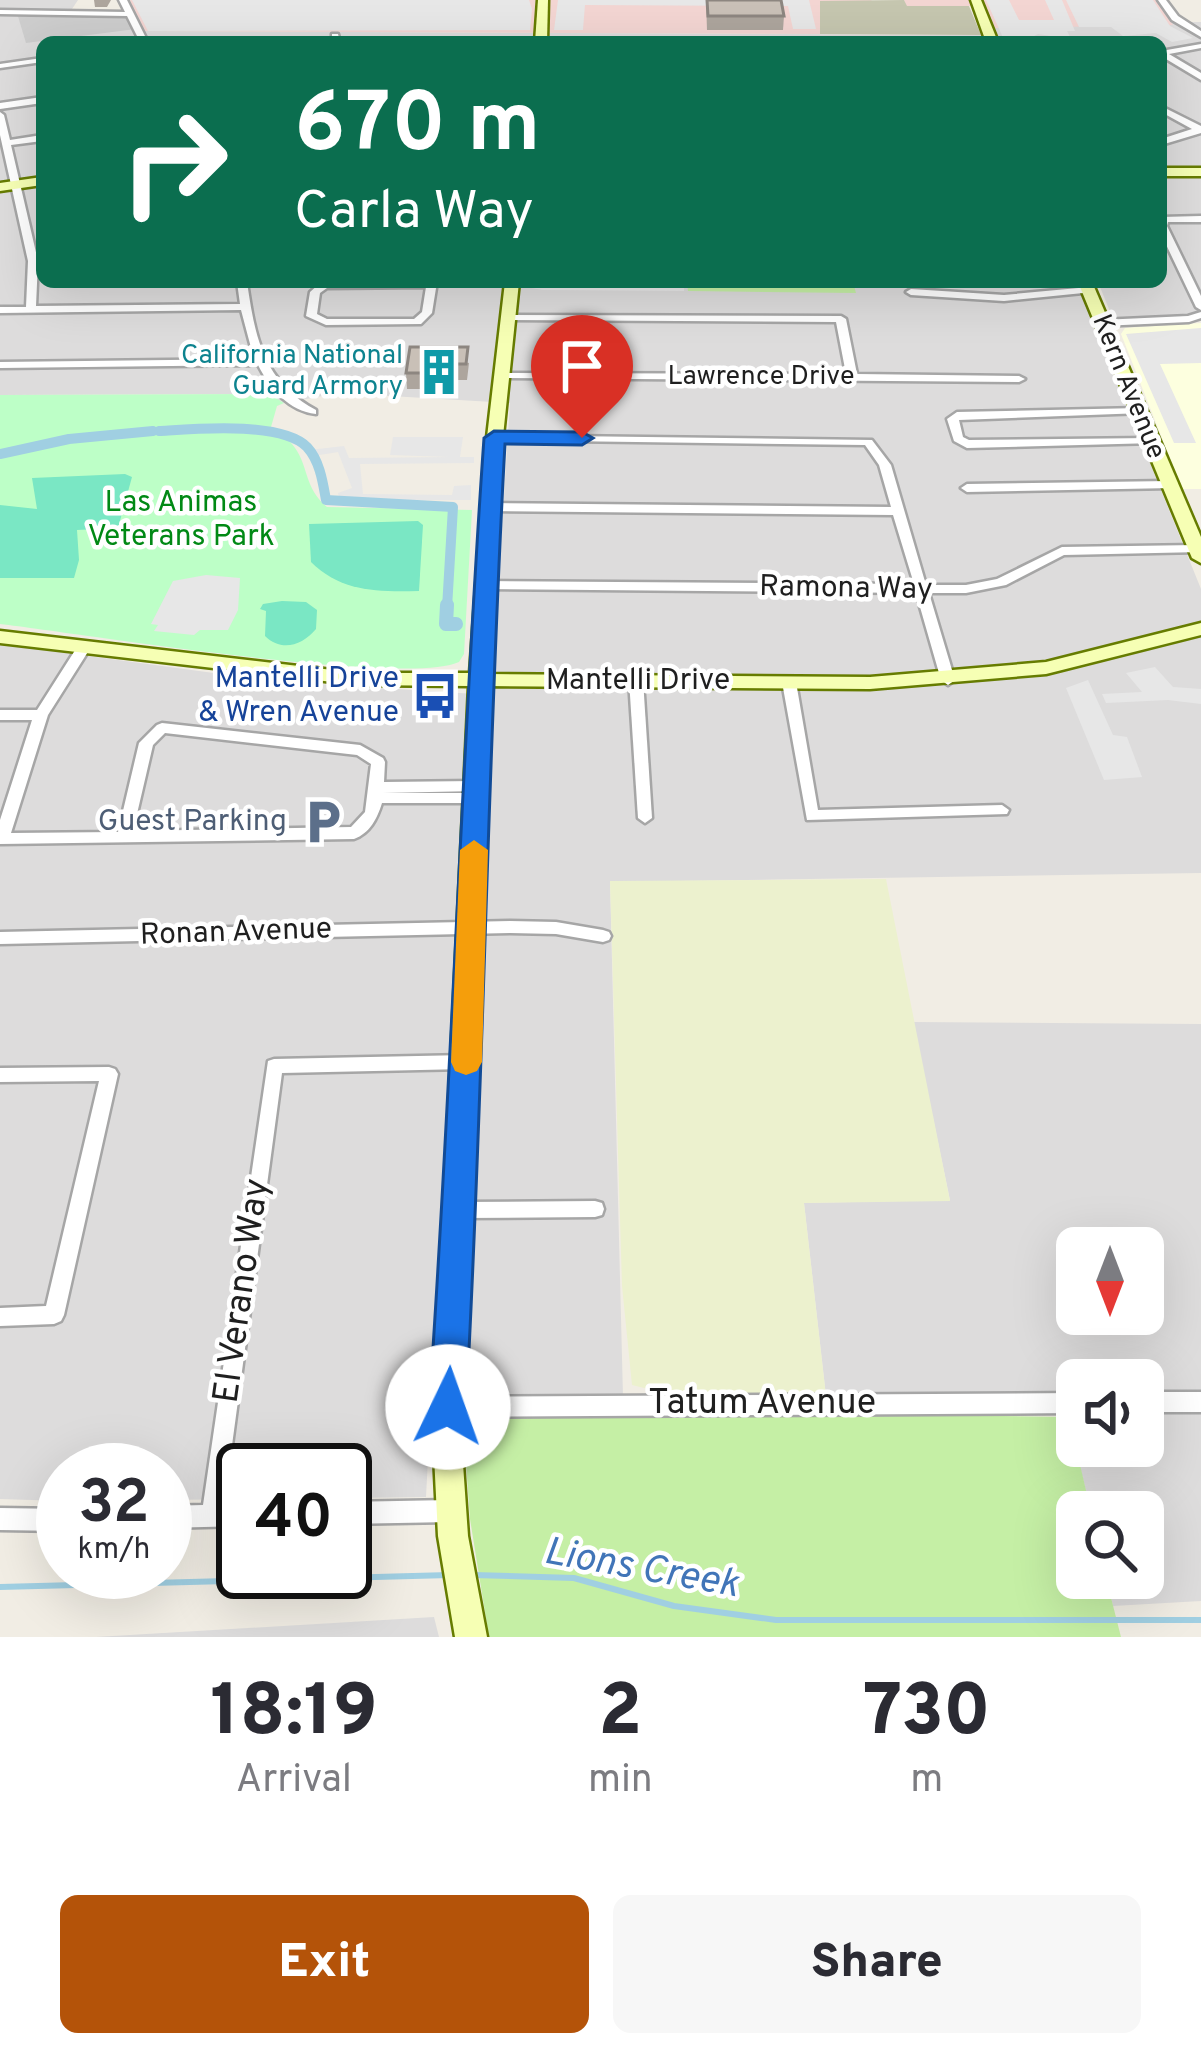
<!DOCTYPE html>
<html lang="en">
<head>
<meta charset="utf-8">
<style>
	body { margin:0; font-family:Overpass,sans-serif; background:#f7f7f7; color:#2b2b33; height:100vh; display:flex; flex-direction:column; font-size:45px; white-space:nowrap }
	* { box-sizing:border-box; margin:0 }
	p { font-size:39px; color:#7c7c81 }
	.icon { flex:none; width:66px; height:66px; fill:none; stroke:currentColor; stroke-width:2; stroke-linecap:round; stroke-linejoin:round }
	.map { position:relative; height:1637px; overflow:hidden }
	.side { display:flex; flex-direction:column; background:#fff; flex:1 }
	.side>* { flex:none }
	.guide { position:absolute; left:36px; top:36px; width:1131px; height:252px; border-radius:18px; box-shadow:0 12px 48px #0002; background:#0b6e4f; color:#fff; overflow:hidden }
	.needle { width:78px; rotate:180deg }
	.fabs { position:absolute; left:1056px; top:1227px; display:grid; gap:24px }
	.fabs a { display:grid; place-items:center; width:108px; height:108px; border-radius:18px; background:#fff; box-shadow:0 12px 48px #0002; font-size:60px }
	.speed { position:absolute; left:36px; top:1443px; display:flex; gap:24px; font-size:60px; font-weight:700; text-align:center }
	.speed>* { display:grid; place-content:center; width:156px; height:156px; border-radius:50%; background:#fff; box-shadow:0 12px 48px #0002; line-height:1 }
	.speed small { font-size:30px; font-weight:400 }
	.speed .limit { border:6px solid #111; border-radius:18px; background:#fff; color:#111 }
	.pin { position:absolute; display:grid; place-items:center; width:102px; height:102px; color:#fff; margin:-123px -51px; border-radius:50% 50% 50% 0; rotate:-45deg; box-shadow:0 0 12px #0007 }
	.pin .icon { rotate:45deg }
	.me { position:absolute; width:132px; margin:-66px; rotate:3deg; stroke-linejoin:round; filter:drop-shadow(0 0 9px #0008) }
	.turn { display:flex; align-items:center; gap:42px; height:252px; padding:0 60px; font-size:54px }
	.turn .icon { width:156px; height:156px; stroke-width:2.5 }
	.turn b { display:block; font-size:84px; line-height:102px }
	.eta { display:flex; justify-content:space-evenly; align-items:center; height:204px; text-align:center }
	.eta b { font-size:72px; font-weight:800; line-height:84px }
	.action { display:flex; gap:24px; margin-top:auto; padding:24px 60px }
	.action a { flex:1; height:138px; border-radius:18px; background:#b45309; color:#fff; font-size:48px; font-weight:800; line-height:138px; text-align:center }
	.action a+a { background:#f7f7f7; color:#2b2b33 }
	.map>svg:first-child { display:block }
</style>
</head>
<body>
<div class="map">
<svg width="1201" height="1637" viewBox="0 0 1201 1637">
	<rect width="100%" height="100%" fill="#f1ede4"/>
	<!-- residential -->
	<g fill="#dddcdc" fill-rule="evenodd">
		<path d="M0,0h78l-8,12 56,3 14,16 841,4 3,7h-942v240h1035l124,307v284l-591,9 13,515 -192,5 -5,95 -81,1v-28h-102v29l-78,1v-30h-102v31l-63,-2v-855l272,37 219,14 19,-292 -171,-10 -55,10 -16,-9 -268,1z"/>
		<path d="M1173,22h28v294l-88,3 -15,-37h63v-240h-160l-6,-14z"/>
		<path d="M913,1022l288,2v577l-88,5 -7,-28h37v-66h-52l-28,-116h-237l-22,-193 146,-3zM1077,1248h66v66h-66zM1077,1380h66v66h-66z"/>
		<path d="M434,1617l5,20h-343z"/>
	</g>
	<!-- commercial -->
	<g fill="#f3d5d2">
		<path d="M130,0h741l1,1h-51l-1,33 -681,-3z"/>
		<path d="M904,0h252l17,25 -178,3 -10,-22h-79z"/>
	</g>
	<!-- education -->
	<path fill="#fdffdf" d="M1201,323v166h-19l-61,-155 4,-6z"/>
	<!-- religious -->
	<path fill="#cdcdcd" d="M17,13l110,2 9,14 -110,14z"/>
	<!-- construction -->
	<path fill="#c5c6af" d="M904,0l3,6h62l12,29 -161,-1v-33z"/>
	<!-- farmland -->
	<path fill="#ecf1ce" d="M886,879l64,322 -146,2 22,193 -162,-3 -32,-8 -10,-99 -12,-405z"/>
	<!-- grass -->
	<g fill="#c5efa5">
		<path d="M687,282h166l3,11 -168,-2z"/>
		<path d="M631,1410l438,7 22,95h-14v66h29l15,59h-632l-19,-118 -6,-82 22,-18z"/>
	</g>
	<!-- park -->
	<path fill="#bdffc7" d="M269,394l15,9 -7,3 -6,21c45,27 25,53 56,80l145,3 -8,144 -5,8c-53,25 -381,-29 -459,-38v-229z"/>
	<!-- pitch -->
	<g fill="#7ae7c4">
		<path d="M125,474l7,3 -14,51 -41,2 2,30 -5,18h-74v-73l37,4 -5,-31z"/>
		<path d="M418,521l5,4 -4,66c-41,1 -78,1 -108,-29l-2,-38z"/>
		<path d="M282,601l24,1 11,8 -1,19c-14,17 -35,23 -51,7l1,-25 -6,-2 3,-5z"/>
	</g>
	<!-- parking -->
	<g fill="#e7e7e7">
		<path d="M132,0h397l3,9 -2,21 -382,1z"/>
		<path d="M558,0h251l7,29h-23l-5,-23 -203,-1 -2,25h-29z"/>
		<path d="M986,0h23l10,20h35l-9,-20h17l13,31h-8l4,8 -33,-5 -8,4 1,4h-26z"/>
		<path d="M1066,0h87l17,26 23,12 -21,4 -16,-9 -33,3 -12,-9h-32z"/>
		<path d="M525,282h159v9l-141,-1 -18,-3z"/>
		<path d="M1201,328v35l-41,1 36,79h-22l-48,-109z"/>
		<path d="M393,437h70l-3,20h14v6l-114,1 3,30 89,1 2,-9 17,-1v15h-131l-2,-7 14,-5 -14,-36 -25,4 -4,-6 35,-4 5,12 100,-1 -59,-2z"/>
		<path d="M206,575l34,3 -2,32 -10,20h-28l-6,5 -40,-4 4,-6 -7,-1 22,-43z"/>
		<path d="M1155,667l18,20 28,2v15l-33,-4 -62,3 -4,-9 40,-2 -16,-19z"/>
		<path d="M1088,680l25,55 14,2 15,40 -38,3 -38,-92z"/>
	</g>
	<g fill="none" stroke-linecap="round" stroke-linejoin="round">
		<!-- stream -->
		<g stroke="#a0cfe2" stroke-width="6">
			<path d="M473,1575l101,3 100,28 102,14h425"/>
			<path d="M0,1587l450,-12"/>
		</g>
		<!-- canal-far1 -->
		<g stroke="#a0cfe2" stroke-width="10">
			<path d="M159,431c35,-2 122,-10 148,16 13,14 16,36 19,53l127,7 -6,101"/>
			<path d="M0,454l69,-15 84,-8"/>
		</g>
		<!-- canal -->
		<path stroke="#a0cfe2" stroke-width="14" d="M447,605l-1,19h10"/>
		<defs>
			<g id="street">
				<path d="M119,0h8l21,42h-8l-13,-26 -127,-2v-4l125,2z"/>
				<path d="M1158,0h8l12,16 23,15v6l-29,-17z"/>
				<path d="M332,34h6l2,8h-8z"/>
				<path d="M1201,44v4l-32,6 32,19v7l-40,-24v-5z"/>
				<path d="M42,58v4l-42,6v-4z"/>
				<path d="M42,97v6l-42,6v-6z"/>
				<path d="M1161,106l40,20v7l-40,12v-6l31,-10 -31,-17z"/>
				<path d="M0,112l4,3 6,25 32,-5v6l-31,4 27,116 -2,45 204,-2 -3,-22h10c8,55 16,100 69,128v4c-27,-3 -46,-25 -58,-49l-258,3v-6l254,-3 -13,-49 -241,3v-6h26l2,-46 -28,-126z"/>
				<path d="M1201,216v6h-33l-1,4 34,70v14l-5,-3 -35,-73v-17z"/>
				<path d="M437,282l-5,31 -11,11 -95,1 -20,-9 4,-24 10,-9zM426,287l-4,25 -8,7h-87l-10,-5 3,-21 7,-5z"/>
				<path d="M1089,287l5,3 -1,2 -89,9 -93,-6 -5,-3 5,-3 93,6z"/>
				<path d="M1201,312v6l-12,4 -88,4 -5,-3 5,-3 87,-4z"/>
				<path d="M508,315l333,1 5,3 11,55 162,2 6,3 -6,3 -516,-4 -4,-1v-4l347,1 -10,-52 -332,-2v-4z"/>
				<path d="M1139,408l6,3 -2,2 -184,7 4,17 6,3 182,-2 6,3 -2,2 -188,5 -13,-7 -7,-22 10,-7z"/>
				<path d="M494,435l378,5 19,25 35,120h40l31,-6 65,-32 135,-2 4,1v6l-137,3 -58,30 -40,8h-37l26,87 -7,5 -7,-5 -25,-87 -431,-4 -6,-4 6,-4 429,3 -21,-69 -403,-4 -6,-4 6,-4 401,4 -12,-42 -14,-20 -375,-5v-4z"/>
				<path d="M1169,481l6,4 -2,3 -206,4 -6,-4 6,-4z"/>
				<path d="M84,643l7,4 -43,68 -37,118 107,-1 21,-89 18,-18 5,-2 198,22 23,13 2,4 -1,20 92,-1 7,5 -7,5 -93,2h92l7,5 -7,5h-93c-5,16 -12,30 -28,36l-354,5v-24l32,-100h-32v-10h37l42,-66zM165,733l192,22 14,9 -6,48 -14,15 -218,4 20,-86z"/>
				<path d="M636,675l7,5 9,138 -7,5 -7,-5 -9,-138z"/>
				<path d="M789,677l7,5 22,128 184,-5 7,5 -2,4 -200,6 -25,-138z"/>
				<path d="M510,921l46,1 47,8 6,2 2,4 -2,4 -6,2 -47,-8 -46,-1 -510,11v-12z"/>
				<path d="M466,1055l6,2 3,5 -3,5 -6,2 -184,4 -58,432 19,-1v22l-78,2v-22l38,-1 65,-444 6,-2z"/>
				<path d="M109,1067l6,2 3,5 -54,241 -3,6 -7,3 -54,2v-18l46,-2 53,-225 -99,1v-14z"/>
				<path d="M595,1201l7,2 2,6 -2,6 -7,2 -135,1 -7,-2 -2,-6 2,-6 7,-2z"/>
				<rect x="1143" y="1392" width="58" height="20"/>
				<path d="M1077,1393v20l-629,4 -7,-3 -3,-7 3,-7 7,-3z"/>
				<path d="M450,1500l7,4 4,7 -4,7 -7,4 -105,2v-22z"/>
				<path d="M0,1508l63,1v22l-63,-1z"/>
			</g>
			<g id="secondary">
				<path d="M538,0h10l-1,42h-12z"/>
				<path d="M971,0h10l17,42h-12z"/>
				<rect x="1161" y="168" width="40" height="8"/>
				<path d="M42,177v8l-42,6v-8z"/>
				<path d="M505,282h14l-17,164 -13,228 381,3 176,-15 155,-39v12l-155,39 -176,15 -382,-3 -27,749 7,101 19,101h-32l-17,-101 -5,-101 36,-749 -111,-1 -358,-42v-12l358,42h112l16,-227z"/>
				<path d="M1078,282h14l109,255v26l-9,-5z"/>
			</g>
		</defs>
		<!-- street casing -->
		<use href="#street" stroke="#a6a6a6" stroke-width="5"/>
		<!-- secondary casing -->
		<use href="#secondary" stroke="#667c00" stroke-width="5"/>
		<!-- street -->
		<use href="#street" fill="#fff" fill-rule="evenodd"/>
		<!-- secondary -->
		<use href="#secondary" fill="#f6ffb4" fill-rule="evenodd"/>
	</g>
	<!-- wall -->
	<g fill="#ada59d">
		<path d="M94,0h17l-4,7h-12z"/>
		<path d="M706,0l78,16 -1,14h-76z"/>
		<path d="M410,347l59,16 -2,17h-13l-11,9h-36l-1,-16z"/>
	</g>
	<!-- shaded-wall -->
	<path fill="#8d8680" d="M453,364l1,16 -11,9 -1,-16z"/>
	<!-- building -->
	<g fill="#c9c0b7" stroke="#8d8680" stroke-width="3">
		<path d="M707,0h74l3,16h-76z"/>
		<path d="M410,347h58l-2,17h-13l-11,9h-36z"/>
	</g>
	<!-- route -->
	<path fill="#1a73e8" stroke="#114b97" stroke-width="3" d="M494,431l88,1 11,6 -11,7 -77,-1c-18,321 -21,642 -39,963l-5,13 -13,5 -13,-5 -6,-13c23,-323 32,-646 55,-969z"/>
	<!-- slow -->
	<path fill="#f59e0b" d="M474,840l14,10 -6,212 -5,9 -11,4 -11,-4 -4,-9 9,-212z"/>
	<!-- icons -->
	<defs>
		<symbol id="building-bare" viewBox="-9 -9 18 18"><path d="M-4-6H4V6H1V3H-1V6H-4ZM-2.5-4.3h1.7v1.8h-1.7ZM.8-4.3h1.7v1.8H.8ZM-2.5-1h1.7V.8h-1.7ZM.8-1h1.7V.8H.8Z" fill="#0f9aa8" stroke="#fff" stroke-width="2.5" paint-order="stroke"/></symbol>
		<symbol id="bus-bare" viewBox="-9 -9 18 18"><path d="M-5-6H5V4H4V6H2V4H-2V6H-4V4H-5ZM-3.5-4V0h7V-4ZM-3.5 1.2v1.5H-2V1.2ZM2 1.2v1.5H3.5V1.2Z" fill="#1a4fb4" stroke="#fff" stroke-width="2.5" paint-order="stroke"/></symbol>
		<symbol id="parking-bare" viewBox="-9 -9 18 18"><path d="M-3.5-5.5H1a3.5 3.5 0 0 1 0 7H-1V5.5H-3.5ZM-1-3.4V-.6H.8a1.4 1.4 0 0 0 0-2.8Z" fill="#5c6f8a" stroke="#fff" stroke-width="2.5" paint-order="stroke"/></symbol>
	</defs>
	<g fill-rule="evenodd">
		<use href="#building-bare" x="406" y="339" width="66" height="66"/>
		<use href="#bus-bare" x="402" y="663" width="66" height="66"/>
		<use href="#parking-bare" x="290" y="789" width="66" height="66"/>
	</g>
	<g text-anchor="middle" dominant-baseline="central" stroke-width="9" stroke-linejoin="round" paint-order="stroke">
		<!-- far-culture labels -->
		<g font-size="27" fill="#0d838f" stroke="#fff" text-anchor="end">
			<text x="403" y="356">California National<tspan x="403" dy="31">Guard Armory</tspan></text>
		</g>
		<!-- far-street labels -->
		<g font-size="27" fill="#1f1f1f" stroke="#fff">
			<text x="761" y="377">Lawrence Drive</text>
			<text transform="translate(1128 387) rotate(68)">Kern Avenue</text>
		</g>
		<!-- park labels -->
		<g font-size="30" fill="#018915" stroke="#fff">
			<text x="181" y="503">Las Animas<tspan x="181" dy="34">Veterans Park</tspan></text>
		</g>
		<!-- street labels -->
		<g font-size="30" fill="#1f1f1f" stroke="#fff">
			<text transform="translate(846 589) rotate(1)">Ramona Way</text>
			<text x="638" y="681">Mantelli Drive</text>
			<text transform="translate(236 933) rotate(-2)">Ronan Avenue</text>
		</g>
		<!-- transit labels -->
		<g font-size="30" fill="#164399" stroke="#fff" text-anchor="end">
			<text x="399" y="679">Mantelli Drive<tspan x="399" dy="34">&amp; Wren Avenue</tspan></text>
		</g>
		<!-- service labels -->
		<g font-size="30" fill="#4e5e75" stroke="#fff" text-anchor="end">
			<text x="287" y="822">Guest Parking</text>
		</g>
		<!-- near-street labels -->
		<g font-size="36" fill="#1f1f1f" stroke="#fff">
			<text transform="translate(243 1291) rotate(-82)">El Verano Way</text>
			<text x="762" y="1404">Tatum Avenue</text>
		</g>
		<!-- near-water labels -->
		<g font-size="39" font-style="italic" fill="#4175b8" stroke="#fff">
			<text transform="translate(641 1570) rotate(10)">Lions Creek</text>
		</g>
	</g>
</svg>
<div class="fabs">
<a><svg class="needle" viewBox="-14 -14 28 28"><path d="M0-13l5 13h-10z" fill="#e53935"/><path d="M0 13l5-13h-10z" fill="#7c7c81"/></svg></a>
<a><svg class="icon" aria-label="sound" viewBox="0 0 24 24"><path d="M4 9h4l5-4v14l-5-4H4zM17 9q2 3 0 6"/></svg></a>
<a><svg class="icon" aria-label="search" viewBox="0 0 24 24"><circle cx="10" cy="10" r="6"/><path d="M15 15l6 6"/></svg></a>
</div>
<div class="speed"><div>32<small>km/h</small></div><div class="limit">40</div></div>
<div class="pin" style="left:582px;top:438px;background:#d93025"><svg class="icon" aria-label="arrive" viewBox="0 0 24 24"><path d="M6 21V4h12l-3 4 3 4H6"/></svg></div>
<svg class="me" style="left:448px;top:1407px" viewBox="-20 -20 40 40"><circle r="19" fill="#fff"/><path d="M0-13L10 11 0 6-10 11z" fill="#1a73e8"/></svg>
<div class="guide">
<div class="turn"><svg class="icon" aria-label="right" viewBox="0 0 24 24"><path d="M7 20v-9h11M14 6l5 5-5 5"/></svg><div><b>670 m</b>Carla Way</div></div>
</div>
</div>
<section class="side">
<div class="eta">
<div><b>18:19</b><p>Arrival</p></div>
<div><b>2</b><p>min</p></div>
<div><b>730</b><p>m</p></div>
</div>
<div class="action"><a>Exit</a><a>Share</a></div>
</section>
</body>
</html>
